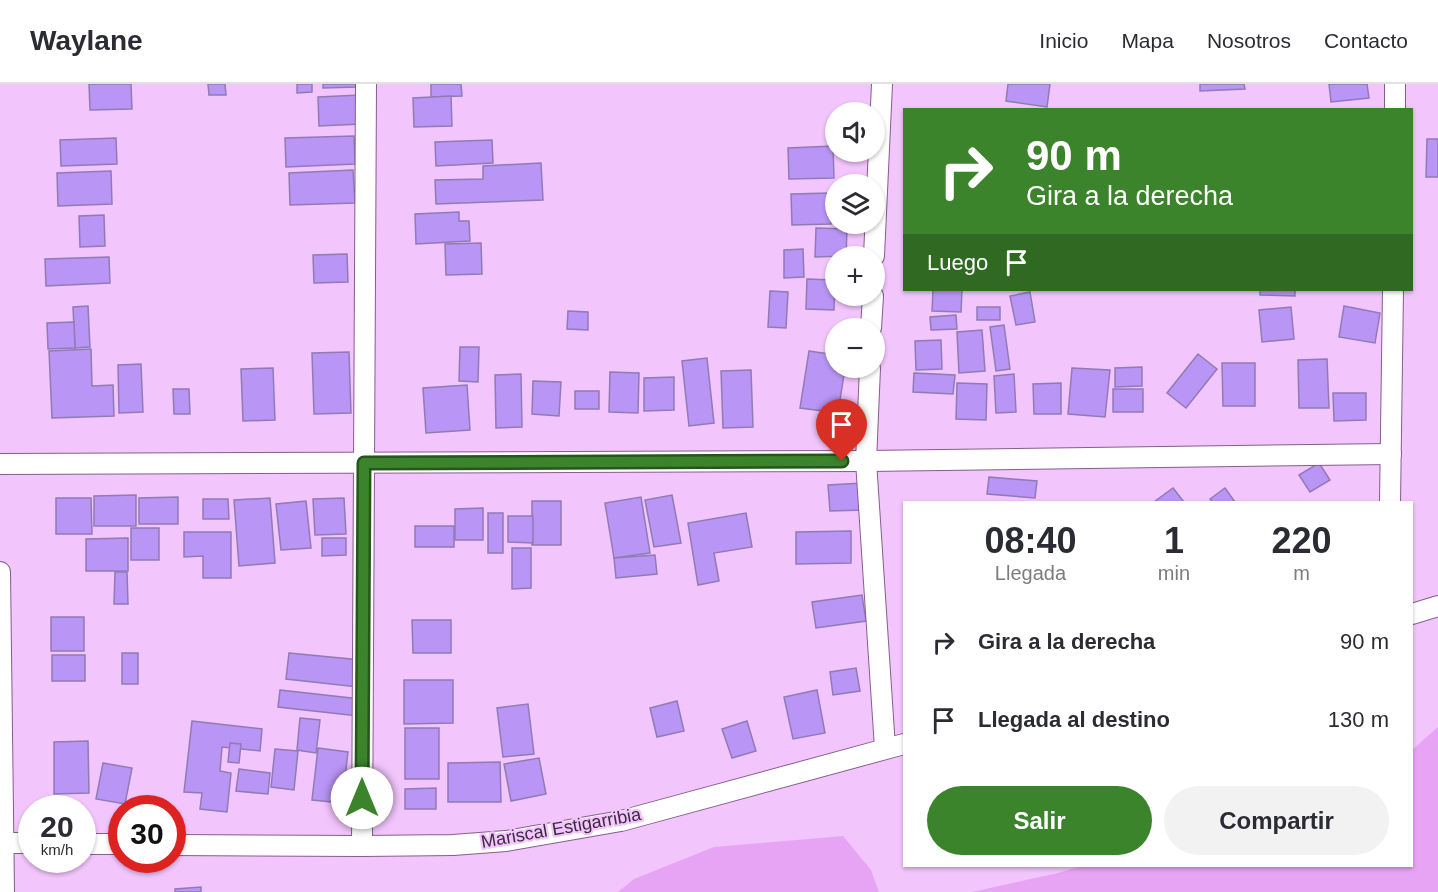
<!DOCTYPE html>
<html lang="es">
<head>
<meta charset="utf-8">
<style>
	body { margin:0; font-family:Arial,sans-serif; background:#f2f2f3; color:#2b2b33; height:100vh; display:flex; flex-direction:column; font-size:22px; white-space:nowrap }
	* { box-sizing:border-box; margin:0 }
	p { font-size:20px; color:#7c7c81 }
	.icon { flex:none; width:33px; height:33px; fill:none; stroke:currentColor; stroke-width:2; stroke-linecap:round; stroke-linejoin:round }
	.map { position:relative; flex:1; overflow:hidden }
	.side { position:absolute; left:903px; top:417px; width:510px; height:366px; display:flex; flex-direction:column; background:#fff; border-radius:0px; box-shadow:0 2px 4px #0004 }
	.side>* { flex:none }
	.top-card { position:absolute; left:903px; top:24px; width:510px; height:183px; border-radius:0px; box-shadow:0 2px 4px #0004; background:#3b842b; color:#fff; overflow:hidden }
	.buttons { position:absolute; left:825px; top:18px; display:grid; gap:12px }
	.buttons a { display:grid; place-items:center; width:60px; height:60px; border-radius:50%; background:#fff; box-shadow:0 2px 4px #0004; font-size:30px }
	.speed { position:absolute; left:18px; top:711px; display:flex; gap:12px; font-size:30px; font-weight:700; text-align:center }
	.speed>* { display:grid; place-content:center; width:78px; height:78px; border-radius:50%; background:#fff; box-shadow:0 2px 4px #0004; line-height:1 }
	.speed small { font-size:15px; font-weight:400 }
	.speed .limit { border:9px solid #d22; background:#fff; color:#111 }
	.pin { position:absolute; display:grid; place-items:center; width:51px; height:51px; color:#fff; margin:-62px -26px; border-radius:50% 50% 50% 0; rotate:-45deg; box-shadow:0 0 6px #0007 }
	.pin .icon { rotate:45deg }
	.me { position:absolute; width:66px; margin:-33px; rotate:0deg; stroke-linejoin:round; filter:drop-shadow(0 0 4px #0008) }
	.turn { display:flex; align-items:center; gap:21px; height:126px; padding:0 24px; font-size:27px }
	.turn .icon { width:78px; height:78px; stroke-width:2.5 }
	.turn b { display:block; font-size:42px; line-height:51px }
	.then { display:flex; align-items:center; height:57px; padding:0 24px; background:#0003; gap:12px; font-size:22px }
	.eta { display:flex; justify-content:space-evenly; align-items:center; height:102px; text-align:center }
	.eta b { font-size:36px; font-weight:600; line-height:42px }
	.button { display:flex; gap:12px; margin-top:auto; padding:12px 24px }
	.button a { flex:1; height:69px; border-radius:36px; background:#3b842b; color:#fff; font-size:24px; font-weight:600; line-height:69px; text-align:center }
	.button a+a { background:#f2f2f3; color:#2b2b33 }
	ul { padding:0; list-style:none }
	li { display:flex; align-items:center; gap:18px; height:78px; padding:0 24px }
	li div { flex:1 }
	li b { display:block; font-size:22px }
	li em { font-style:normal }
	header { display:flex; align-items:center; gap:36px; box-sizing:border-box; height:84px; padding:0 30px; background:#fff; border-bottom:2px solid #e1e1e2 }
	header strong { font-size:28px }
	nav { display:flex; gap:33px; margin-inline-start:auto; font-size:21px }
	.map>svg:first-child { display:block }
</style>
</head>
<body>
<header>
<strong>Waylane</strong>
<nav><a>Inicio</a><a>Mapa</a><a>Nosotros</a><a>Contacto</a></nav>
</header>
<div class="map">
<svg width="1438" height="808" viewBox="0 0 1438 808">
	<rect width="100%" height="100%" fill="#f2c5fc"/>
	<!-- green -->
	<g fill="#e7a4f5">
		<path d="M1438,643v165h-466l86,-19 24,-7h330v-116z"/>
		<path d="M843,752l28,34 8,22h-261l16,-13 80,-32z"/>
	</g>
	<!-- building -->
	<g fill="#b995f5" stroke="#907bb5" stroke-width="1.5">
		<path d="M89,0h42l1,25 -42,1z"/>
		<path d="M208,0h17l1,11h-17z"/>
		<path d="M297,0h15v8l-15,1z"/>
		<path d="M323,0h35v3l-35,1z"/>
		<path d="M431,0h30l1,12 -31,1z"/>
		<path d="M1008,0h42l-3,23 -41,-6z"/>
		<path d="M1200,0h44l1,5 -45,2z"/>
		<path d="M1329,0h38l2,14 -38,4z"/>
		<path d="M360,11l1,29 -42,2 -1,-29z"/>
		<path d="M451,12l1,30 -38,1 -1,-29z"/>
		<path d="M354,52l1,28 -69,3 -1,-29z"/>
		<path d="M116,54l1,26 -56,2 -1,-26z"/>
		<path d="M1427,55h11v38h-12z"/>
		<path d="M492,56l1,23 -57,3 -1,-24z"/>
		<path d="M833,62l1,32 -45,1 -1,-31z"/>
		<path d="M541,79l2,37 -107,4 -1,-24 48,-1v-13z"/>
		<path d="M353,86l2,33 -65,2 -1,-32z"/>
		<path d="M111,87l1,33 -54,2 -1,-33z"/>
		<path d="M830,109l1,31 -39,1 -1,-31z"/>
		<path d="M459,128v9h10l1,20 -54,3 -1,-30z"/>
		<path d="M104,131l1,31 -25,1 -1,-31z"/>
		<path d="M816,144l31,1 -1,27 -31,1z"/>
		<path d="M481,159l1,31 -36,1 -1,-31z"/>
		<path d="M803,165l1,28 -20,1v-28z"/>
		<path d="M347,170l1,28 -34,1 -1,-28z"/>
		<path d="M109,173l1,26 -64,3 -1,-27z"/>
		<path d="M807,195l28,1 -1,30 -28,-1z"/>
		<path d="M933,206h29l-1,22 -29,-1z"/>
		<path d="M1260,206h35v6l-35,-1z"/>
		<path d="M770,207l18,1 -2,36 -18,-1z"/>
		<path d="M1030,208l5,30 -19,3 -6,-29z"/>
		<path d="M88,222l2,41 -15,1 -2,-41z"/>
		<path d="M1344,222l36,7 -5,30 -36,-6z"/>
		<rect x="977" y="223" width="23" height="13"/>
		<path d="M1291,223l3,32 -32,3 -3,-32z"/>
		<path d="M568,227l20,1v18l-21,-1z"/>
		<path d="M956,231l1,14 -26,1 -1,-13z"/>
		<path d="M74,238l1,26 -27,1 -1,-26z"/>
		<path d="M1004,241l6,44 -14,2 -6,-44z"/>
		<path d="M982,246l3,41 -26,2 -2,-41z"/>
		<path d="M941,256l1,29 -26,1 -1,-29z"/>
		<path d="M460,263h19l-1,35 -19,-1z"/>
		<path d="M91,265l1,37 21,-1 1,31 -62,2 -3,-67z"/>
		<path d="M809,267l27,4v13h9l-7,45 -38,-5z"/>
		<path d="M349,268l2,61 -37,1 -2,-61z"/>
		<path d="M1198,270l19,15 -31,39 -19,-15z"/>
		<path d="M707,274l7,65 -25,3 -7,-65z"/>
		<path d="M1327,275l2,49h-30l-1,-48z"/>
		<path d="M1222,279h33v43h-32z"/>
		<path d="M141,280l2,48 -24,1 -1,-48z"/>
		<path d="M1142,283v19l-27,1v-19z"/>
		<path d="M273,284l2,52 -32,1 -2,-52z"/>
		<path d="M1072,284l38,2 -5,47 -37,-3z"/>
		<path d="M751,286l2,57 -30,1 -2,-57z"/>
		<path d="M610,288l29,1 -1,40 -29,-1z"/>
		<path d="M914,289l41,2 -2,19 -40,-2z"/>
		<path d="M521,290l1,53 -26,1 -1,-53z"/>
		<path d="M1014,290l2,38 -20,1 -2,-37z"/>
		<path d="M674,293v33l-30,1v-33z"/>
		<path d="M533,297l28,1 -2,34 -27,-2z"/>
		<path d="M957,299l30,1 -1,36 -30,-1z"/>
		<path d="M1061,299v31h-27l-1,-30z"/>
		<path d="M467,301l3,45 -44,3 -3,-45z"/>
		<path d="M173,305h16l1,25h-16z"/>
		<rect x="1113" y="305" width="30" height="23"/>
		<rect x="575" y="307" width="24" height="18"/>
		<path d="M1333,309h33v27l-32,1z"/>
		<path d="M1319,379l11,17 -20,12 -11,-17z"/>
		<path d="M989,393l48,4 -2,17 -48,-4z"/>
		<path d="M863,399l1,27 -34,1 -2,-26z"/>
		<path d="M1173,404l11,14h-30z"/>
		<path d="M1225,404l10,14h-22l-3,-3z"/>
		<path d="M136,411v31h-42v-30z"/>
		<path d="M672,411l9,48 -27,4 -9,-47z"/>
		<path d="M178,413v27h-39v-26z"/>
		<path d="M641,413l9,56 -36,5 -9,-55z"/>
		<path d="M56,414h35l1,36h-36z"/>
		<path d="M270,414l5,65 -36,3 -5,-66z"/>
		<path d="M344,414l2,36 -31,1 -2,-36z"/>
		<path d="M203,415h25l1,20h-26z"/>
		<path d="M306,417l5,47 -30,2 -5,-46z"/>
		<rect x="532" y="417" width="29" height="44"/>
		<path d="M483,424v32h-28v-31z"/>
		<rect x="488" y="429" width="15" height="40"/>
		<path d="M746,429l6,34 -38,6 5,28 -21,4 -10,-62z"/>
		<path d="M508,432h25v27l-25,-1z"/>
		<rect x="415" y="442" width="39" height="21"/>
		<rect x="131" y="444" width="28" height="32"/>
		<path d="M851,447v32l-55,1v-32z"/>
		<path d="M184,448h47v46h-28v-22l-19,1z"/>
		<path d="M128,454v33h-42v-32z"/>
		<path d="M322,454h24v17l-24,1z"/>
		<path d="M512,464h19v40l-19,1z"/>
		<path d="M655,471l2,19 -41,4 -2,-20z"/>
		<path d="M115,488h12l1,32h-14z"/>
		<path d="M862,511l4,26 -50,7 -4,-26z"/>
		<rect x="51" y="533" width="33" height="34"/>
		<path d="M412,536h39v33h-38z"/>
		<rect x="122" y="569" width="16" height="31"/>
		<path d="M289,569l72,7 -3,27 -72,-8z"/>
		<rect x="52" y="571" width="33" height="26"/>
		<path d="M856,584l4,23 -27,4 -3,-23z"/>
		<path d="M404,596h49v43l-49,1z"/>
		<path d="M280,606l80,9 -2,17 -80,-9z"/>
		<path d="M817,606l8,43 -32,6 -9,-42z"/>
		<path d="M677,617l7,30 -27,6 -7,-29z"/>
		<path d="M528,620l6,50 -31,3 -6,-49z"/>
		<path d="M300,634l20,2 -4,33 -19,-3z"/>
		<path d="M192,637l70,8 -2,22 -38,-4 -2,24 11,2 -4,39 -27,-3 2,-16 -18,-1z"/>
		<path d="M747,637l9,30 -24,7 -10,-29z"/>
		<rect x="405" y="644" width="34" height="51"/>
		<path d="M88,657l1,52 -35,1v-52z"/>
		<path d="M230,659l11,1 -2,19 -11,-1z"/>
		<path d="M318,664l30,4 -6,51 -30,-3z"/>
		<path d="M275,665l23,2 -4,39 -23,-3z"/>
		<path d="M539,674l7,36 -35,7 -7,-37z"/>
		<path d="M500,678l1,40h-53v-39z"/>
		<path d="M103,679l29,5 -7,36 -29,-5z"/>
		<path d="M239,685l31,4 -2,21 -32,-3z"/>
		<path d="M436,704v21h-31v-20z"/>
		<path d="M201,803v5h-26v-3z"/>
	</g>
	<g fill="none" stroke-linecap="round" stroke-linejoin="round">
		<defs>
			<g id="minor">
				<path d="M1395,26v-26"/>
				<path d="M874,172l8,-172"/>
				<path d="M871,244l2,-32"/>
				<path d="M870,284l-4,93 19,287"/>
				<path d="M0,380l866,-3 525,-7"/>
				<path d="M1390,418l3,-212"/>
				<path d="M0,488l4,320"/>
				<path d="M1412,530l26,-8"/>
				<path d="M0,759h32"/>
				<path d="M82,760h40"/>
				<path d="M172,761l190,1 91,-1 53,-4 115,-20 283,-77"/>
				<path d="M362,762l4,-762"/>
			</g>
		</defs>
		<!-- minor casing -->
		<use href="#minor" stroke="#865d8e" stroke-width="22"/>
		<!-- minor -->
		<use href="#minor" stroke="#fff" stroke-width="20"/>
	</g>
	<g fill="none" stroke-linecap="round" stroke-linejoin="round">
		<defs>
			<path id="route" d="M362,714l2,-335 478,-2"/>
		</defs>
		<!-- route casing -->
		<use href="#route" stroke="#26561c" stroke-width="15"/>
		<!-- route -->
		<use href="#route" stroke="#3b842b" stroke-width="10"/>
	</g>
	<g text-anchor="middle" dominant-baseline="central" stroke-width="4.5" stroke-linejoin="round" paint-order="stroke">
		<!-- street labels -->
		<g font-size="18" fill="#3c2b40" stroke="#f2c5fc">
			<text transform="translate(561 744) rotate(-10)">Mariscal Estigarribia</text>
		</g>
	</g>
</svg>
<div class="buttons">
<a><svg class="icon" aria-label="sound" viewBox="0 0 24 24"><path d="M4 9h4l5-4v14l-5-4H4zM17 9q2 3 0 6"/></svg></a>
<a><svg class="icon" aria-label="layers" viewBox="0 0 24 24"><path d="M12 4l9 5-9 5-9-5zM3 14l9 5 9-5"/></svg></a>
<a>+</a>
<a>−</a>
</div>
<div class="speed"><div>20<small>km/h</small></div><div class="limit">30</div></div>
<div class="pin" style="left:842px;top:377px;background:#d93025"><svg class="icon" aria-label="arrive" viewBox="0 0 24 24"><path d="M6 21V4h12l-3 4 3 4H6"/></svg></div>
<svg class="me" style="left:362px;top:714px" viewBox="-20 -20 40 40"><circle r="19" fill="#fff"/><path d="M0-13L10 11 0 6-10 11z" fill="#3b842b"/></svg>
<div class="top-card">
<div class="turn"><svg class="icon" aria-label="right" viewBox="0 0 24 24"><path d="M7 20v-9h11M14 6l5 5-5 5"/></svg><div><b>90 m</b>Gira a la derecha</div></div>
<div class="then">Luego<svg class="icon" aria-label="arrive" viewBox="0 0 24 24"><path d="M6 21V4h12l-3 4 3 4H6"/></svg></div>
</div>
<section class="side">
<div class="eta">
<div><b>08:40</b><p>Llegada</p></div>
<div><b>1</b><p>min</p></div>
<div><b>220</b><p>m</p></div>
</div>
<ul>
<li><svg class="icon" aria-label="right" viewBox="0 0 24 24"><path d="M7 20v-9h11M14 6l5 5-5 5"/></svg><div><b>Gira a la derecha</b></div><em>90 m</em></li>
<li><svg class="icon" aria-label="arrive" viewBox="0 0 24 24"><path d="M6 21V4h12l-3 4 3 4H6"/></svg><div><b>Llegada al destino</b></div><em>130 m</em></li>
</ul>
<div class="button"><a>Salir</a><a>Compartir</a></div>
</section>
</div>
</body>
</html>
